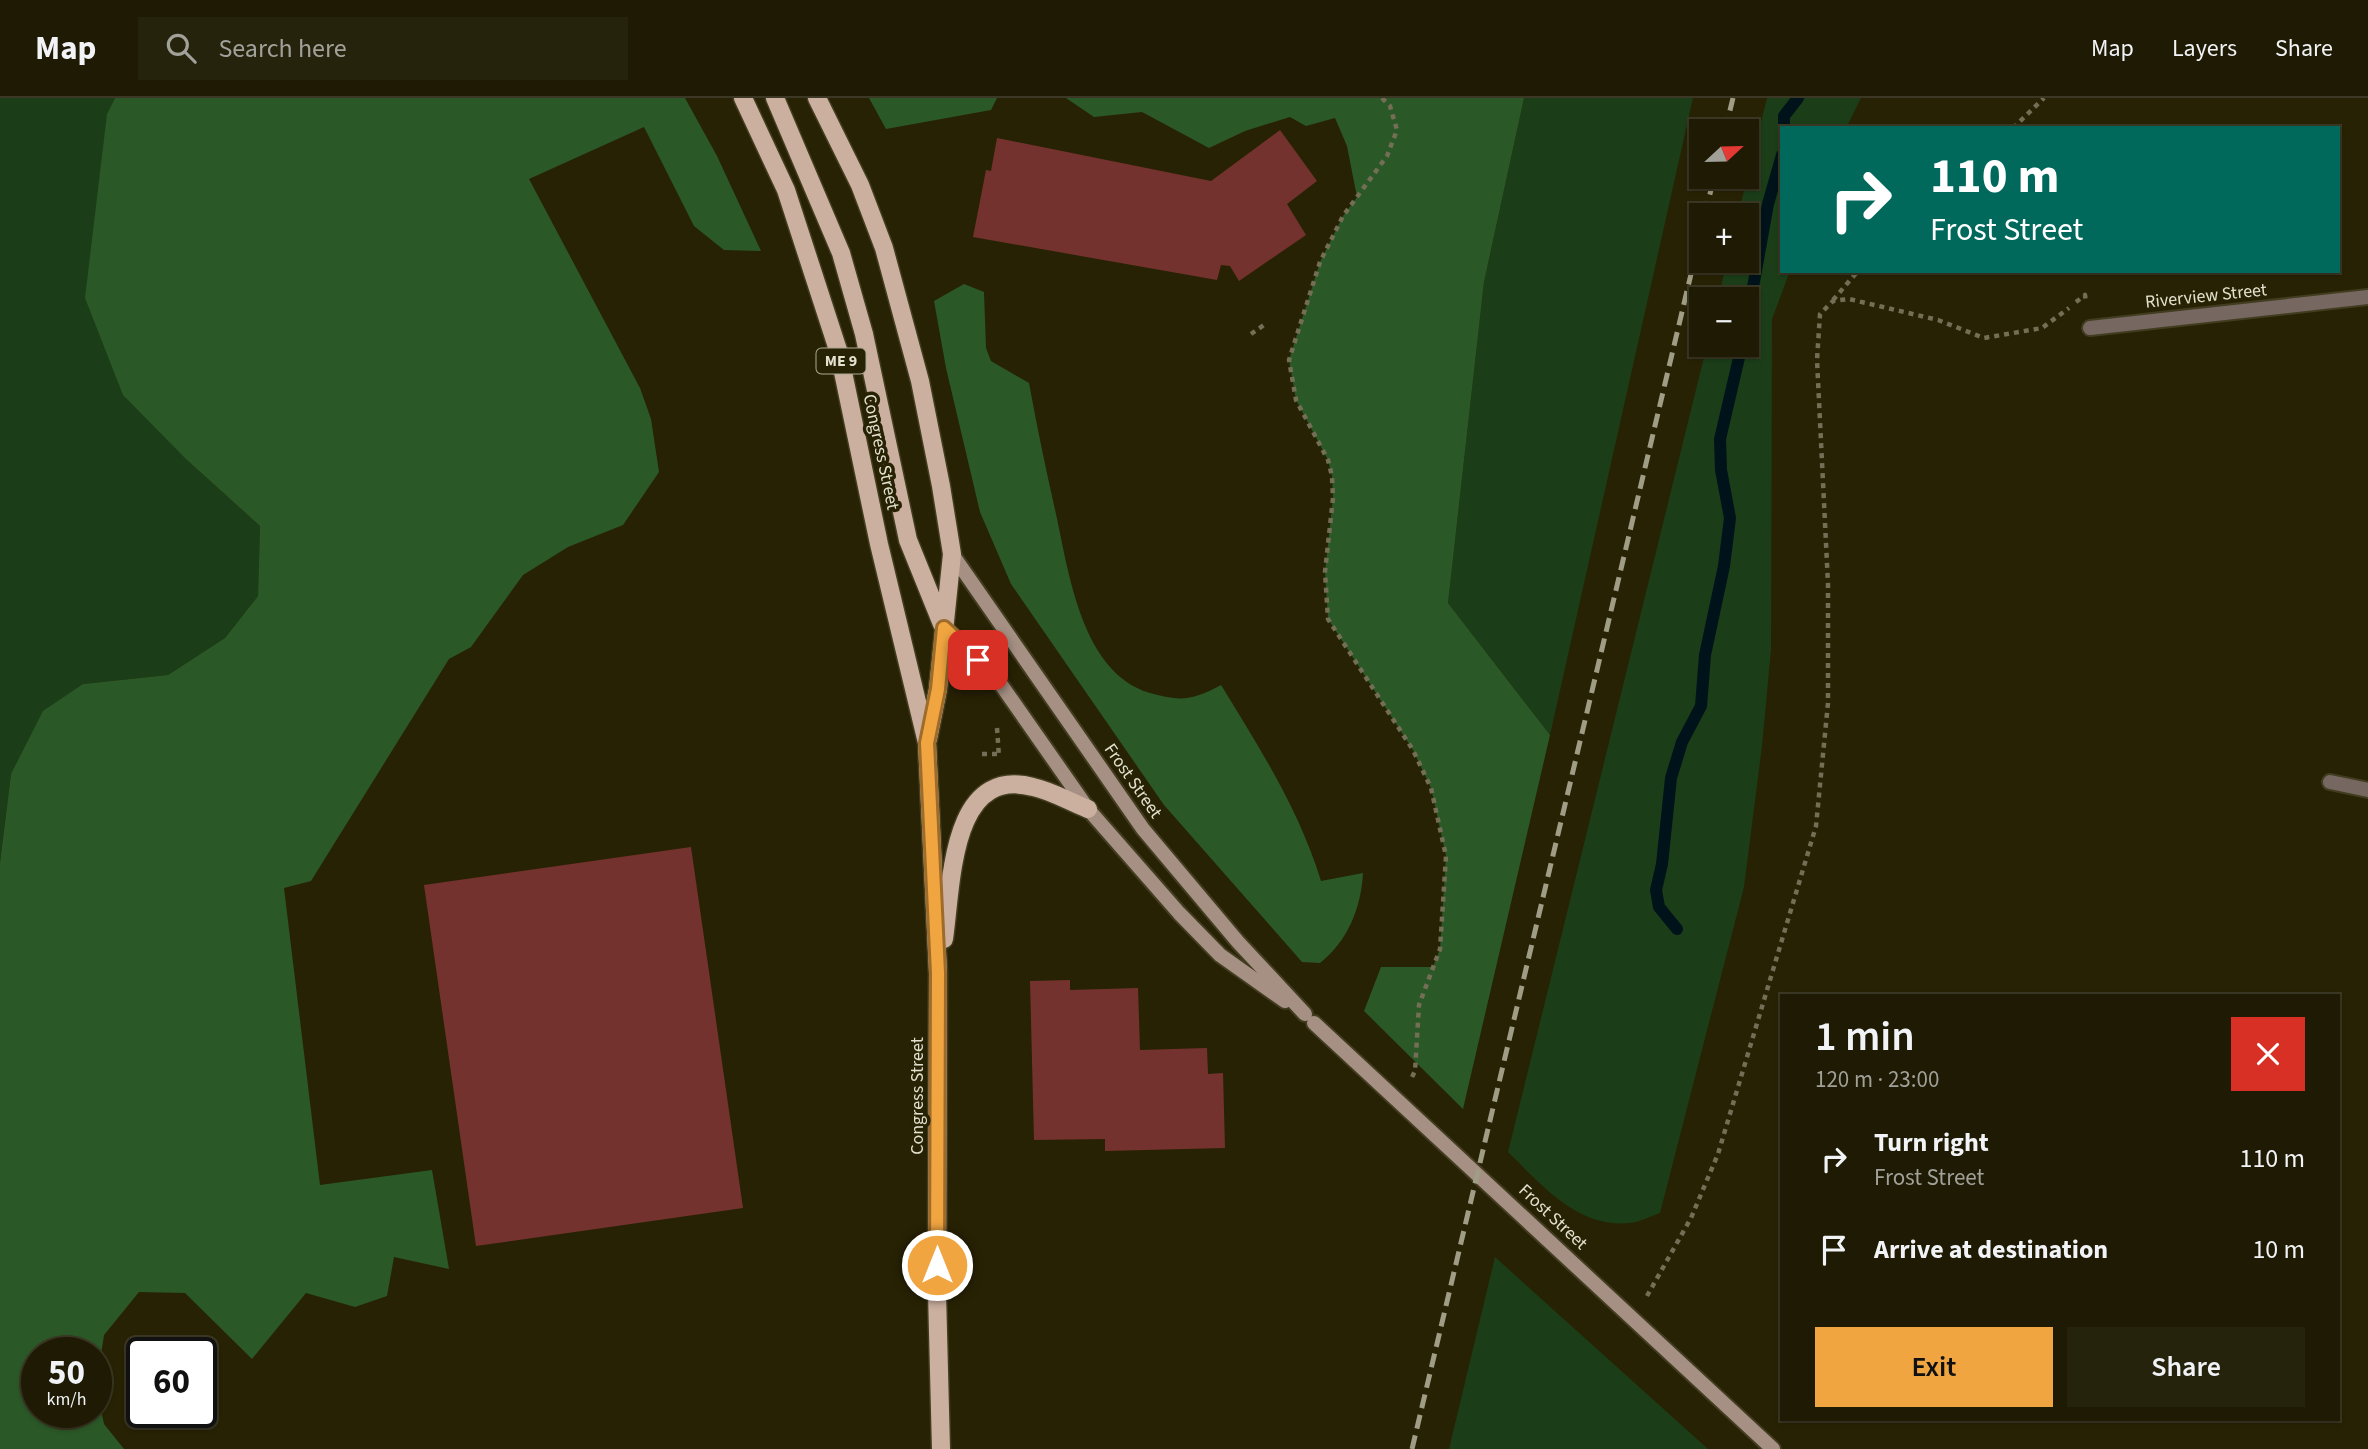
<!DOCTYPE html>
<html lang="en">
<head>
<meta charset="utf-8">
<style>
	body { margin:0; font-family:"Source Sans 3",sans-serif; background:#26230d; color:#f1f3f6; height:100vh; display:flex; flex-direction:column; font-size:26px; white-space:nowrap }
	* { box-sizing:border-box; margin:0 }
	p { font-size:23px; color:#a1a19a }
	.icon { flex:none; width:38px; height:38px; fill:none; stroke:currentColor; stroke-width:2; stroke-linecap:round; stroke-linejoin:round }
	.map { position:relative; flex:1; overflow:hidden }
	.side { position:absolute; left:1780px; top:896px; width:560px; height:427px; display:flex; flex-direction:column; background:#1e1a03; border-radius:0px; box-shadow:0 2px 5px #0004,0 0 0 2px #3c3825 }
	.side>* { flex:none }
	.banner { position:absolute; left:1780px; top:28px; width:560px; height:147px; border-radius:0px; box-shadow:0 2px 5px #0004,0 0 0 2px #3c3825; background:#00695c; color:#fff; overflow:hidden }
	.needle { width:46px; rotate:68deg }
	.controls { position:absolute; left:1689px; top:21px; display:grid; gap:14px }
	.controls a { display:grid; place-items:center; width:70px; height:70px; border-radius:0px; background:#1e1a03; box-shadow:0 2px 5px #0004,0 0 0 2px #3c3825; font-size:35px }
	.speed { position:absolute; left:21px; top:1239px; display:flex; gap:14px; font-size:35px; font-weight:700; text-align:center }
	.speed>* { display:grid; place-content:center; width:91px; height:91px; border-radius:50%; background:#1e1a03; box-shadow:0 2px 5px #0004,0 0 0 2px #3c3825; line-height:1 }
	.speed small { font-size:18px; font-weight:400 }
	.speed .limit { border:4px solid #111; border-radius:10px; background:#fff; color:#111 }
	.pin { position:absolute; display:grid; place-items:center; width:60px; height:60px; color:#fff; margin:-30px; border-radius:14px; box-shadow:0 4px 10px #0006 }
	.me { position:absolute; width:77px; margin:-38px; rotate:0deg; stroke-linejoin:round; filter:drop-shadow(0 0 5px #0008) }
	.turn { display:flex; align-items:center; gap:24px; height:147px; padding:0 35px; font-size:32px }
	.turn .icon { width:91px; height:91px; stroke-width:2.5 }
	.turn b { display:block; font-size:49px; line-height:60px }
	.round { display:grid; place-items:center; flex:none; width:74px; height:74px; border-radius:0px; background:#26230d }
	.headline { display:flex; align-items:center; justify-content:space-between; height:119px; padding:0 35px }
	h1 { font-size:42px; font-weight:600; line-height:52px }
	.primary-button { display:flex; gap:14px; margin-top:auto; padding:14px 35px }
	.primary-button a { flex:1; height:80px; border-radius:0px; background:#f1a540; color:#111; font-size:28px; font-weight:600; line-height:80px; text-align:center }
	.primary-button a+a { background:#26230d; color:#f1f3f6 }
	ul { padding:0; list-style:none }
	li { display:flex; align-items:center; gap:21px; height:91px; padding:0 35px }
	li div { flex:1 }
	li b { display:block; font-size:26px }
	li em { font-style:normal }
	header { display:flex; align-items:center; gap:42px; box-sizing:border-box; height:98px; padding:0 35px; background:#1e1a03; border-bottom:2px solid #3c3825 }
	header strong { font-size:33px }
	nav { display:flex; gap:38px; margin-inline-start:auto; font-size:24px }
	.search { width:490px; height:63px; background:#26230d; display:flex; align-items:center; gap:18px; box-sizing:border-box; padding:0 24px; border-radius:0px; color:#a1a19a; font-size:26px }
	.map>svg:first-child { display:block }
</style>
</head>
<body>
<header>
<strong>Map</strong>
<div class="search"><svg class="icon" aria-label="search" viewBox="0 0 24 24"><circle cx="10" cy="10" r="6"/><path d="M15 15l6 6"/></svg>Search here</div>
<nav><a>Map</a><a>Layers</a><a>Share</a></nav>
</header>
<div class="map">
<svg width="2368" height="1351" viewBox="0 0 2368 1351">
	<rect width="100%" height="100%" fill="#282204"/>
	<!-- green -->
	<g fill="#1b3d18">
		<path d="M0,0h115l-8,16 80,346 73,66 -2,70 -33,42 -57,37 -85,9 -72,90 -11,89z"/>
		<path d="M1524,0h169l-143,637 -102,-132 36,-321z"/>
		<path d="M1767,0h94l-15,30h-64v143h8l-18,48 -1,331 -9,96 -18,141 -84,326c-9,3 -20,9 -30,10 -53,5 -88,-38 -122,-71l199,-807h39v-46h-28l9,-38h19v-46h-8z"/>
		<path d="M1495,1159l213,192h-259z"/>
	</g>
	<!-- forest -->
	<g fill="#2b5827" fill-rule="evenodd">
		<path d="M115,0h570l32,58 44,95 -37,-1 -30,-24 -50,-99 -115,52 111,209 11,31 8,53 -36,53 -55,22 -45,28 -52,72 -22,12 -138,222 -27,7 36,297 112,-15 17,99 -55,-12 -7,39 -32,11 -49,-14 -54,66 -67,-66 -46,-1 -35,43 -8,51 8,38 20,25h-124v-586l11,-89 32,-63 40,-27 85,-9 57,-37 33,-42 2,-70 -73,-66 -64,-65 -38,-97 22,-184zM37,1255h59v59h-59z"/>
		<path d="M869,0h128l-6,12 -105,19z"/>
		<path d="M1066,0h458l-40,184 -36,321 102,132 -87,374 -99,-98 17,-44h52l7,-18 6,-93 -15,-68 -18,-38 -85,-131 -3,-47 8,-74 -1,-22 -4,-16 -32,-60 -7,-40 31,-98 23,-46 14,-19 -10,-51 -12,-28 -29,8 -16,-9 -45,14 -36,17 -67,-36 -48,5z"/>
		<path d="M964,186l20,8 2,56 5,13 38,22c8,44 17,87 27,131 13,60 26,159 94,179 32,9 43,7 71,-8 39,64 78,124 100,196l42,-8c-2,35 -15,68 -43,90l-18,-1 -138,-157 -153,-221 -31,-72 -34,-144 -12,-67z"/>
	</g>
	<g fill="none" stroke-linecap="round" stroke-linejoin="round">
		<!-- stream -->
		<g stroke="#00131a" stroke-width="12">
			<path d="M1784,30v-12l14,-18"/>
			<path d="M1746,228l22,-122 14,-49"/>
			<path d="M1677,831l-18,-22 -3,-17 6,-26 9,-86 11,-36 19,-36 4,-51 19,-89 6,-48 -9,-48 -1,-31 22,-94"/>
		</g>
	</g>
	<!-- building -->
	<g fill="#73322e">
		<path d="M1280,32l37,51 -30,23 19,31 -67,46 -9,-15 -9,-1 -4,15 -244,-43 13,-67 5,1 6,-33 214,43z"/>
		<path d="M691,749l52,361 -267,38 -52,-361z"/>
		<path d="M1070,882v10l68,-2 2,62 67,-2 1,26 15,-1 2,75 -120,3v-12l-71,1 -4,-159z"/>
	</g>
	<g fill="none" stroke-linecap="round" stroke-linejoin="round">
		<defs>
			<g id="street">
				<path d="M2090,230l278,-31"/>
				<path d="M2330,684l38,8"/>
			</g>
			<g id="secondary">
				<path d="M952,456l191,275 95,113 67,72"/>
				<path d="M944,529l51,49 93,133 91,104 41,42 65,46"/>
				<path d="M1314,925l459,426"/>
			</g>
			<g id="primary">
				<path d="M743,0l43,92 53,163 40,191 48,199 11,230 -1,320 4,156"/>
				<path d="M775,0l66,155 23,81 44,206 34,84"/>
				<path d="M817,0l43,87 24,63 36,133 21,105 11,68 -14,135 -10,50"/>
				<path d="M944,841c8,-54 6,-174 89,-152 19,4 37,15 55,22"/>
			</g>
		</defs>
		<!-- street casing -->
		<use href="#street" stroke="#423d20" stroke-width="18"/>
		<!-- secondary casing -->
		<use href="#secondary" stroke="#423d20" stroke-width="18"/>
		<!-- primary casing -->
		<use href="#primary" stroke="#423d20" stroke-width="21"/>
		<!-- path -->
		<g stroke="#736e55" stroke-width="4.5" stroke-dasharray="5 5" stroke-linecap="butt">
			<path d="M1382,0l8,8 7,24 -10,26 -44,60 -23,46 -31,98 7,40 32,60 4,16 1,22 -8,74 3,47 85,131 18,38 15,68 -6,93 -21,56 -4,66 -3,6"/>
			<path d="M2013,30l31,-30"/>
			<path d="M1833,202l25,-29"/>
			<path d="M2076,204l9,-7 1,8"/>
			<path d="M1251,236l13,-9"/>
			<path d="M997,630l2,29"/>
			<path d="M982,656h17"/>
			<path d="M1647,1198l44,-78 27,-64 98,-328 12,-123v-119l-11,-224 3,-46 13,-13 16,-2 89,21 46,18 58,-10 27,-20"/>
		</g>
		<!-- street -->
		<use href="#street" stroke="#766861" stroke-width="14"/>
		<!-- secondary -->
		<use href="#secondary" stroke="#a69084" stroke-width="14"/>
		<!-- primary -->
		<use href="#primary" stroke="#cbaf9f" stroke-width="18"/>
		<!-- rail -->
		<g stroke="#a09d86" stroke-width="5" stroke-dasharray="14 7" stroke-linecap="butt">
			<path d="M1725,33l8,-33"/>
			<path d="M1705,117l9,-38"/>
			<path d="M1412,1351l289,-1217"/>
		</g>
	</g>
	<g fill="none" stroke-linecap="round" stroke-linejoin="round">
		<defs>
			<path id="route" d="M937,1167l1,-292 -11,-230 11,-54 6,-61 34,32"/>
		</defs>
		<!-- route casing -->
		<use href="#route" stroke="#9d6b2a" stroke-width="18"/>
		<!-- route -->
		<use href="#route" stroke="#f1a540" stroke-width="12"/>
	</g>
	<g text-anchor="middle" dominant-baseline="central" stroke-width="7" stroke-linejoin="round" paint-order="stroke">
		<!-- shield labels -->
		<rect fill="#282204" stroke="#aba892" stroke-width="2" x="816.5" y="250.5" width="49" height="25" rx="5"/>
		<g font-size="16" font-weight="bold" fill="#e3e1cf">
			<text x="841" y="263">ME 9</text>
		</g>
		<!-- street labels -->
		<g font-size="18" fill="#e3e1cf" stroke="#282204">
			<text transform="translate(2206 198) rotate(-6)">Riverview Street</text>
			<text transform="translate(881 354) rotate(78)">Congress Street</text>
			<text transform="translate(1133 683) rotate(55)">Frost Street</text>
			<text transform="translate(917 998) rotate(-90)">Congress Street</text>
			<text transform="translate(1553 1119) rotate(43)">Frost Street</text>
		</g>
	</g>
</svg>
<div class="controls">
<a><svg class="needle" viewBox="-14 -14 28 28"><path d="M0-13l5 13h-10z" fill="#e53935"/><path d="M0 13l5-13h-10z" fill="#a1a19a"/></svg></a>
<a>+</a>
<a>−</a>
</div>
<div class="speed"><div>50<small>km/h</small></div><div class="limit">60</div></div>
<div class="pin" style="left:978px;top:562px;background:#d93025"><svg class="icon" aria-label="arrive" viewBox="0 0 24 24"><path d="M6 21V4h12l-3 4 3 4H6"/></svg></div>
<svg class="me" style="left:937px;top:1167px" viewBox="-20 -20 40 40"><circle r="17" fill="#f1a540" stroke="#fff" stroke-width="3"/><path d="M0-11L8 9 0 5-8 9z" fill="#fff"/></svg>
<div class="banner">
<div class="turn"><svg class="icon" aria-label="right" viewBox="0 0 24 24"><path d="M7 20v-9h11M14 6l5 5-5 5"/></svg><div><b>110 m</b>Frost Street</div></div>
</div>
<section class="side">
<div class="headline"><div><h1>1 min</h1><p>120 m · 23:00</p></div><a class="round" style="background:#d93025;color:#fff"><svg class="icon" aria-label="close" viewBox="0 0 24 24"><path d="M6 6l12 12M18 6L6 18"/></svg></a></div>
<ul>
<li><svg class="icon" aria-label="right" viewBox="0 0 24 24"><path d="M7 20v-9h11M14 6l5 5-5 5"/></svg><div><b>Turn right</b><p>Frost Street</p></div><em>110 m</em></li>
<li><svg class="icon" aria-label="arrive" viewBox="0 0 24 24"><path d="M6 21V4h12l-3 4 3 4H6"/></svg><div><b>Arrive at destination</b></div><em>10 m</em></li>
</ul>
<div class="primary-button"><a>Exit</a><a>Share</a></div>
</section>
</div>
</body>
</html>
